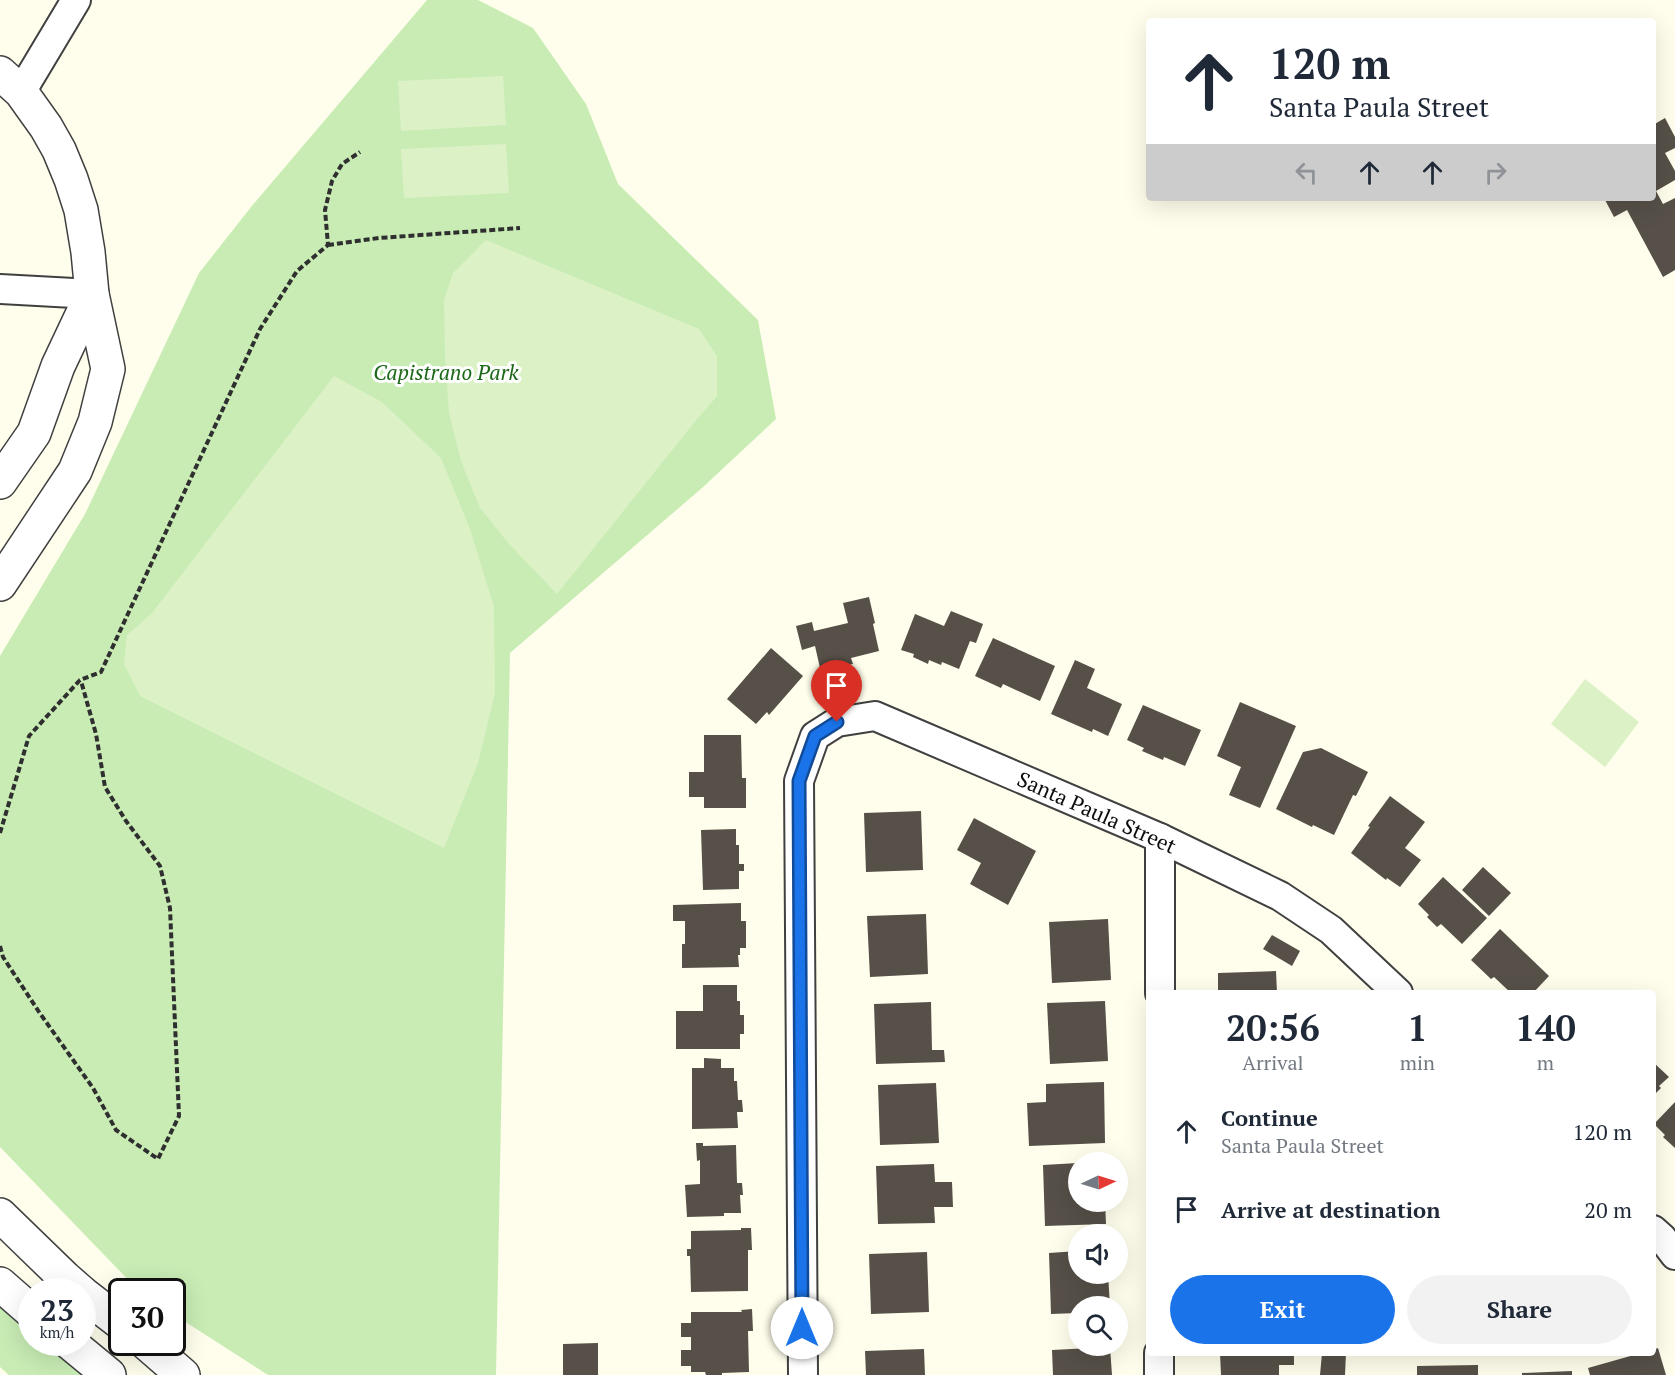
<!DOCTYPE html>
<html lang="en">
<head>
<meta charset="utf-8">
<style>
	body { margin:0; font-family:"PT Serif",serif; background:#f2f2f3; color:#1f2937; height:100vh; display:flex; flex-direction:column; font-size:22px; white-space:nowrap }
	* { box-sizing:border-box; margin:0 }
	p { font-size:20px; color:#747a83 }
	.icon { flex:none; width:33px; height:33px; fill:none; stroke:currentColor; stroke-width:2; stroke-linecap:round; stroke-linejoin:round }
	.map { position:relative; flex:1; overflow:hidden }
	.side { position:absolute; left:1146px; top:990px; width:510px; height:366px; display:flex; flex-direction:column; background:#fff; border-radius:6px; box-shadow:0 6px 24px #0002 }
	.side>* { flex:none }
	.banner { position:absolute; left:1146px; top:18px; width:510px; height:183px; border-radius:6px; box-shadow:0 6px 24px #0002; background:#fff; color:#1f2937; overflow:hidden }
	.needle { width:39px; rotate:86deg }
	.fabs { position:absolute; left:1068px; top:1152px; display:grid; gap:12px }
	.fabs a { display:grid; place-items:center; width:60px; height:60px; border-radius:50%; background:#fff; box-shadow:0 6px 24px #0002; font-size:30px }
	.speed { position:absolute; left:18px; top:1278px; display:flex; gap:12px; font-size:30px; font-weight:700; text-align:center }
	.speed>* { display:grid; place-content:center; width:78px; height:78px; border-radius:50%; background:#fff; box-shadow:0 6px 24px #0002; line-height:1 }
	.speed small { font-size:15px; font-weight:400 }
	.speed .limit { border:3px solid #111; border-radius:9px; background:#fff; color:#111 }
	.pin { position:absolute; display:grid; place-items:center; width:51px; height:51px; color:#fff; margin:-62px -26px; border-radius:50% 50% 50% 0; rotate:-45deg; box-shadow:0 0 6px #0007 }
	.pin .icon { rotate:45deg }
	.me { position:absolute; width:66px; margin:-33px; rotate:0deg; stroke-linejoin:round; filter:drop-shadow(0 0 4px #0008) }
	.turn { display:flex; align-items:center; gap:21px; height:126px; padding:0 24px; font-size:27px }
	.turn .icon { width:78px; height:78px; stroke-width:2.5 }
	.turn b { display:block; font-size:42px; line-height:51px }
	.lanes { display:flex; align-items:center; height:57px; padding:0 24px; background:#0003; justify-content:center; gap:30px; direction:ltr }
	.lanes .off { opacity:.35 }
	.eta { display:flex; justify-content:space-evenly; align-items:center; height:102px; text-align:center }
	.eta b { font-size:36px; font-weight:600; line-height:42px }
	.button { display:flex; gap:12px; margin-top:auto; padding:12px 24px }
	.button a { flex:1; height:69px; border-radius:36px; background:#1a73e8; color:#fff; font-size:24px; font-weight:600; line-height:69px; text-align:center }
	.button a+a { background:#f2f2f3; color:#1f2937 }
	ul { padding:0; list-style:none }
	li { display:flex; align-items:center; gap:18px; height:78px; padding:0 24px }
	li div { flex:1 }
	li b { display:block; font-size:22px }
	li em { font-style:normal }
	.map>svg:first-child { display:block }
</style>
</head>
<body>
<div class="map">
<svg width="1675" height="1375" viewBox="0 0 1675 1375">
	<rect width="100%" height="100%" fill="#fffeec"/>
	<!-- green -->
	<g fill="#c8ecb4">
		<path d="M427,0h51l55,28 53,76 32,80 140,136 18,99 -74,69 -192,165 -14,722h-228l-95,-61 -1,-22 -33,-1 -139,-144v-491l85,-142 114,-241 52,-66z"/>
		<path d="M0,1298l31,28 1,16 17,1 36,32h-76l-9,-8z"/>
	</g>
	<!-- pitch -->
	<g fill="#dcf2c6">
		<path d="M503,76l3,49 -105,6 -3,-50z"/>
		<path d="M506,144l3,49 -105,5 -3,-49z"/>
		<path d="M486,240l213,89 18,27v40l-24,28 -136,170 -48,-50 -29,-36 -19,-47 -12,-48 -4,-55 -1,-58 9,-27z"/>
		<path d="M334,376l48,26 59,56 29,71 24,78 1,86 -17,70 -34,85 -304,-152 -16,-32 3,-29 25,-22z"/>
		<path d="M1585,679l54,43 -34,45 -54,-43z"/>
	</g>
	<!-- building -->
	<g fill="#565048">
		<path d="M1665,118l10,19v11l-10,5 10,18v9l-19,11 7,13 12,-6v72l-12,7 -36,-67 -13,7 -10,-19h49v-73z"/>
		<path d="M869,597l6,26 -2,1 6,27 -28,7 2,6 -13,3 -1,-4 -19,5 -5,-22 -13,4 -6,-24 16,-4 2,9 34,-8 -5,-20z"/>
		<path d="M951,611l32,13 -7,19 -6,-2 -11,28 -17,-7 -1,3 -12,-5 -1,4 -15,-7 1,-3 -13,-4 14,-36 29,12z"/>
		<path d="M993,638l62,28 -15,35 -37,-17 -2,4 -26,-12z"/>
		<path d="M771,648l32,28 -34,39 -2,-3 -11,12 -29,-25z"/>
		<path d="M1075,660l20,9 -8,19 35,16 -14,32 -15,-7 -1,3 -41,-18z"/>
		<path d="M1240,702l56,24 -36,82 -31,-13 12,-28 -24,-11z"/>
		<path d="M1143,705l58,25 -16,36 -21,-9 -1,3 -21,-9 2,-3 -17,-8z"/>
		<path d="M704,735h37l1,43h4v30h-42v-11h-15v-25h15z"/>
		<path d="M1321,748l47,24 -12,24 -3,-1 -19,40 -21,-10 -1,2 -36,-18 27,-57z"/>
		<path d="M1390,796l35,26 -20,26 16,12 -21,27 -13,-9 -1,2 -35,-27 19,-26 -2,-1z"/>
		<path d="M921,811l2,59 -57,2 -2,-59z"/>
		<path d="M974,818l62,33 -28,54 -38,-21 11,-21 -24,-13z"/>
		<path d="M736,829v16h3v19h5v7h-5v18l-36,1 -2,-60z"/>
		<path d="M1483,867l28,26 -22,23 -27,-26z"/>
		<path d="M1443,877l44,41 -25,26 -21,-20 -4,3 -10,-10 2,-2 -11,-11z"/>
		<path d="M741,903v18h5v27h-6v7h-2l1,12 -57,1v-24h3v-23h-12v-16z"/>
		<path d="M926,914l2,60 -58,3 -3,-61z"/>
		<path d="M1108,919l3,61 -59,3 -3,-61z"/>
		<path d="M1500,929l49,47 -16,17h-22l-17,-16 -3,2 -20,-19z"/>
		<path d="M1272,935l28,16 -8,15 -29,-17z"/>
		<path d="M1276,971l1,22h-59v-20z"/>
		<path d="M703,985h34v16h3v14h4v19h-4v15h-64v-38h27z"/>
		<path d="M1105,1001l3,60 -58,3 -3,-61z"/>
		<path d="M931,1002l1,48h12l1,12 -69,2 -2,-60z"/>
		<path d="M704,1058l17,1v9h13v13h3l1,19h4l1,12h-6l1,16 -46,1v-61h12z"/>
		<path d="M1653,1062l16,15 -10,9 2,2 -8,8z"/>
		<path d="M1104,1082l1,61 -76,3 -2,-43 19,-1v-18z"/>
		<path d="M936,1083l3,60 -59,2 -2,-60z"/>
		<path d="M1675,1102v46l-12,-11 2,-2 -11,-11z"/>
		<path d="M696,1143h7v3l33,-1 1,38h5l1,12h-3l1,18h-17v3l-37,1 -2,-32 15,-1v-24l-3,1z"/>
		<path d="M1078,1163v39h27l1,22 -61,2 -2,-61z"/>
		<path d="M934,1164l1,18h17l1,25h-19l1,16 -57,1 -2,-58z"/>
		<path d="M741,1228h10l1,22h-4v41l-57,1 -1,-36h-3v-7h4v-18l50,-1z"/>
		<path d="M1078,1251v23h30l2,32h-32v7l-27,1 -2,-61z"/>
		<path d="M927,1252l2,60 -58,2 -2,-60z"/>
		<path d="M752,1309l1,22h-5l1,41 -27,1v2h-16l-1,-3h-14v-6h-10v-16h10v-13h-10v-14h10v-11h51l-1,-2z"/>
		<path d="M598,1343v32h-35v-31z"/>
		<path d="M1110,1347l2,28h-59l-1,-25z"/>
		<path d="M1658,1348l8,27h-76l-2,-7 53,-15h12v-3z"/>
		<path d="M924,1349l1,26h-59l-1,-24z"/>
		<path d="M1220,1353h74v12h-15v10h-58z"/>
		<path d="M1322,1353h24l-1,22h-25z"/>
		<path d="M1478,1365v10h-61v-9z"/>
		<path d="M1572,1371v4h-50v-2z"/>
	</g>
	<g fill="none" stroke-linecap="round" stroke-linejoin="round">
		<defs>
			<g id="minor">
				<path d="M21,92l55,-92"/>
				<path d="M0,289l92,5"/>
				<path d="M1160,993v-155"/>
				<path d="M1653,1230l9,8 13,17"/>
				<path d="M803,1375l-4,-594 16,-45 22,-14 38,-6 285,122 120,58 51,34 67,63"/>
				<path d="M1159,1375v-22"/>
			</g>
			<g id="tertiary">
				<path d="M0,73l21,19 25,35 13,23 12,29 10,31 7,42 4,42 16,75 -13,53 -20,49 -75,113"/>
				<path d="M0,482l34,-49 24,-67 34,-72"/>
				<path d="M0,1215l65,63 16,14"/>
				<path d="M0,1284l32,28"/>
				<path d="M82,1293l40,31"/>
				<path d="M69,1342l40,33"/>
				<path d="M145,1342l38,33"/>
			</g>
		</defs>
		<!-- minor casing -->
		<use href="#minor" stroke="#404040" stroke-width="32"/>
		<!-- tertiary casing -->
		<use href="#tertiary" stroke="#404040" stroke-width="36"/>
		<!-- path -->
		<g stroke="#2f2f2f" stroke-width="4" stroke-dasharray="6 3" stroke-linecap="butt">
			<path d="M328,245l51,-7 141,-10"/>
			<path d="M0,833l29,-97 51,-56 21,-8 159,-343 37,-58 31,-26 -3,-35 7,-29 10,-17 18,-12"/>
			<path d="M0,946l3,11 36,55 54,76 23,42 42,29 21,-43 -9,-208 -10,-42 -34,-45 -21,-34 -9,-53 -15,-53"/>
		</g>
		<!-- minor -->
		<use href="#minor" stroke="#fff" stroke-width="28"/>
		<!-- tertiary -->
		<use href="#tertiary" stroke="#fff" stroke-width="33"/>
	</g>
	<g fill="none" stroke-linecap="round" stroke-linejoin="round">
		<defs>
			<path id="route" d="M802,1328l-3,-547 16,-45 22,-14"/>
		</defs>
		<!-- route casing -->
		<use href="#route" stroke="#114b97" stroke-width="15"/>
		<!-- route -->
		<use href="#route" stroke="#1a73e8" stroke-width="10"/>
	</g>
	<g text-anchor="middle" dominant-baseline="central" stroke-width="6" stroke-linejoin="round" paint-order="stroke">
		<!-- park labels -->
		<g font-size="21" font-style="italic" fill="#1d6819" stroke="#fff">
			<text x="446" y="372">Capistrano Park</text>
		</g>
		<!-- street labels -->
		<g font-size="21" fill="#0d0d0d" stroke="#fff">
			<text transform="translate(1097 812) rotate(24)">Santa Paula Street</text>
		</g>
	</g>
</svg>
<div class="fabs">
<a><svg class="needle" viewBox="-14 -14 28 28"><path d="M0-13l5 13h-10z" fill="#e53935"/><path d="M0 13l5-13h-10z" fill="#747a83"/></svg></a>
<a><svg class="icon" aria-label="sound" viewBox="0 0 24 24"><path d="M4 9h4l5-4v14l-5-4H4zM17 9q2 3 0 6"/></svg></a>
<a><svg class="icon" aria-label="search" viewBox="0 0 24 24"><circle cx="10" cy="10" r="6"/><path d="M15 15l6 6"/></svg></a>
</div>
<div class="speed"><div>23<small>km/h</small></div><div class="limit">30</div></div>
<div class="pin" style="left:837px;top:722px;background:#d93025"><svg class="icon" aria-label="arrive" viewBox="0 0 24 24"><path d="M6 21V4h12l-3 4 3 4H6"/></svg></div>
<svg class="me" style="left:802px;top:1328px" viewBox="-20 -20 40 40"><circle r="19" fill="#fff"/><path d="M0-13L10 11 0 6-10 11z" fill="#1a73e8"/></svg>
<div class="banner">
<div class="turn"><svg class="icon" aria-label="ahead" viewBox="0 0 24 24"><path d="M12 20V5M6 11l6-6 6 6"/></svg><div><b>120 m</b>Santa Paula Street</div></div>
<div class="lanes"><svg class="icon off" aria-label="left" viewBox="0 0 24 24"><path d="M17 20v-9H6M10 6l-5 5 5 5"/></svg><svg class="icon" aria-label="ahead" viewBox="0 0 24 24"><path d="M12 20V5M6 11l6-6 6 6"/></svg><svg class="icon" aria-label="ahead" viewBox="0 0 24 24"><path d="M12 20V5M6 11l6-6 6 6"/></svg><svg class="icon off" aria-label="right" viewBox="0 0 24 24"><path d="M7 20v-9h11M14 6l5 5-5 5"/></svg></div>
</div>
<section class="side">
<div class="eta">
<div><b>20:56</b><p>Arrival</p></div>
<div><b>1</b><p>min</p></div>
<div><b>140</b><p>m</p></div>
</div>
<ul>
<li><svg class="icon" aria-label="ahead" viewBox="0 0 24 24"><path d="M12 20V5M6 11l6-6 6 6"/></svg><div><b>Continue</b><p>Santa Paula Street</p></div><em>120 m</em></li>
<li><svg class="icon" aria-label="arrive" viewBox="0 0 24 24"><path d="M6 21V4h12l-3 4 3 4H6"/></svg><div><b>Arrive at destination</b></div><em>20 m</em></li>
</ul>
<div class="button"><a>Exit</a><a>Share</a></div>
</section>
</div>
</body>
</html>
